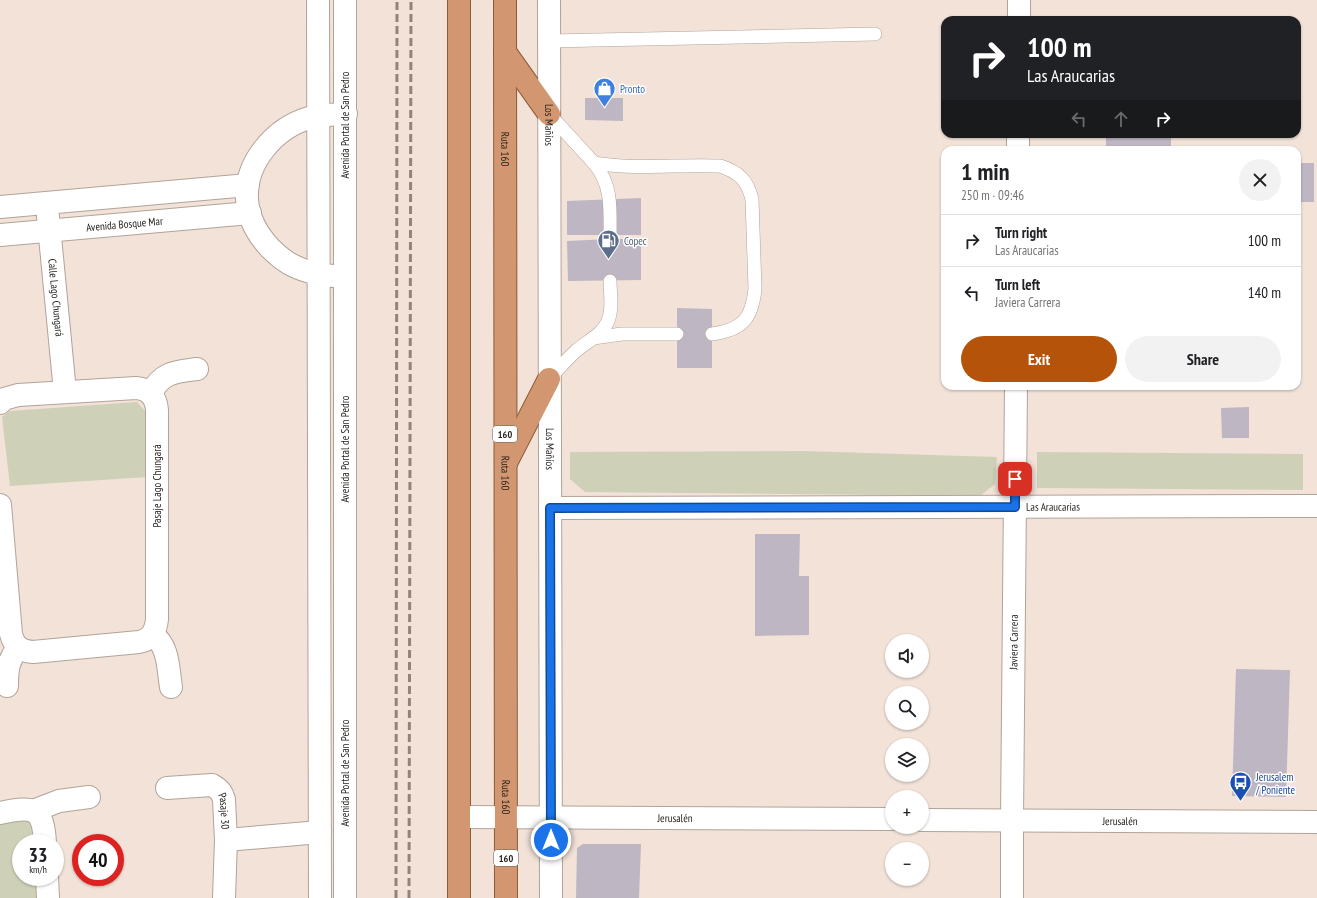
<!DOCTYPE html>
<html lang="en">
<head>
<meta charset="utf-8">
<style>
	body { margin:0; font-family:"PT Sans Narrow",sans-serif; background:#f2f2f2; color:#202124; height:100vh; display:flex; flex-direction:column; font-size:15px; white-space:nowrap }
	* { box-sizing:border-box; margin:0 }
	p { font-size:13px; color:#757577 }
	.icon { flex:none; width:22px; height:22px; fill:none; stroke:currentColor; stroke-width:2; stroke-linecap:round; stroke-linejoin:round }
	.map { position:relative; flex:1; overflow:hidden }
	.side { position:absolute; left:941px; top:146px; width:360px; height:244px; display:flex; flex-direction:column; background:#fff; border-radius:12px; box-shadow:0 1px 3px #0004 }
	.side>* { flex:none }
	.hud { position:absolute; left:941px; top:16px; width:360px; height:122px; border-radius:12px; box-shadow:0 1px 3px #0004; background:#202124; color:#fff; overflow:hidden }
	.buttons { position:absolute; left:885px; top:634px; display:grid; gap:8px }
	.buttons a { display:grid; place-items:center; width:44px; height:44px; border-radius:50%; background:#fff; box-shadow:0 1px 3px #0004; font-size:20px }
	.speed { position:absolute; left:12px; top:834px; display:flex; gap:8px; font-size:20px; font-weight:700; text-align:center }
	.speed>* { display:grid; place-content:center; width:52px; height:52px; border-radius:50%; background:#fff; box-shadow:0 1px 3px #0004; line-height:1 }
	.speed small { font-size:10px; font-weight:400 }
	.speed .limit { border:6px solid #d22; background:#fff; color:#111 }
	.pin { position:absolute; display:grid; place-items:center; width:34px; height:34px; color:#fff; margin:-17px; border-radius:8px; box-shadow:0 2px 6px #0006 }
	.me { position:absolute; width:44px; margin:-22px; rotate:0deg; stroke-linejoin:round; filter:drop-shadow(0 0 3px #0008) }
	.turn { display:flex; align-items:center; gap:14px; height:84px; padding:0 20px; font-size:18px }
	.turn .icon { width:52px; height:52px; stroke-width:2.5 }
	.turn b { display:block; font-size:28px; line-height:34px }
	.lanes { display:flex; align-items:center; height:38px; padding:0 20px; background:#0003; justify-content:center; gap:20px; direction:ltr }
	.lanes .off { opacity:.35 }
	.round { display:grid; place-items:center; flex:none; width:42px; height:42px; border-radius:21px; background:#f2f2f2 }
	.overview { display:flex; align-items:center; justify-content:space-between; height:68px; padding:0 20px }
	h1 { font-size:24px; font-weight:700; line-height:30px }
	.primary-button { display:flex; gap:8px; margin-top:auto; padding:8px 20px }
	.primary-button a { flex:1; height:46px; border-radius:24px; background:#b45309; color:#fff; font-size:16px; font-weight:700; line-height:46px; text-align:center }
	.primary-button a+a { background:#f2f2f2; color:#202124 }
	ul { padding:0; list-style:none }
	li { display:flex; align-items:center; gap:12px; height:52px; padding:0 20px; border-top:1px solid #e0e0e0 }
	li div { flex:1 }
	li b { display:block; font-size:15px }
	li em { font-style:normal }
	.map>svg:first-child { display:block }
</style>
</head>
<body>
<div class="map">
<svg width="1317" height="898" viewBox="0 0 1317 898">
	<rect width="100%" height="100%" fill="#f2e2d8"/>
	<!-- green -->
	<g fill="#ced1b8">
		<path d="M137,402l9,10 1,65 -137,9 -8,-69 8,-6z"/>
		<path d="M803,451l194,6 -2,27 -15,12 -395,-4 -15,-13v-27z"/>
		<path d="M1037,452l266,2v36l-266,-2z"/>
		<path d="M23,816l9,5 3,22h-14v34h17l1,21h-39v-78z"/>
	</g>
	<!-- building -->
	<g fill="#bfb6c4">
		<path d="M585,98h38v23l-38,-1z"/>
		<rect x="1106" y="134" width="65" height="16"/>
		<rect x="1297" y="163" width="17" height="39"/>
		<path d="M641,198v37h-74v-34z"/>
		<path d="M610,239h31v41l-73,1 -1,-40z"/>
		<path d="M677,308l35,1v59h-35z"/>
		<path d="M1249,407v31h-27l-1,-30z"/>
		<path d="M755,534h45l-1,42h10v59l-54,1z"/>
		<path d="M1236,669l54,1 -4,127 -54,-1z"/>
		<path d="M583,844h58l-2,54h-63l1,-50z"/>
	</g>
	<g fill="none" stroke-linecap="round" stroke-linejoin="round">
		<defs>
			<g id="service">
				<path d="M549,41l326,-7"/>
				<path d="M549,114l45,49c19,23 16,47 16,76"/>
				<path d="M594,163c41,7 84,1 126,3 19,6 27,14 32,33l3,90c-3,30 -13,41 -43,45"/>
				<path d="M593,338l29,-4h55"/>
				<path d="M549,379c9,-10 18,-20 28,-29 12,-10 27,-16 32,-32 4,-12 1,-26 1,-37"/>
			</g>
			<g id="minor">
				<path d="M0,207l248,-22"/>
				<path id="s1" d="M48,216l17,176"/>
				<path id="s2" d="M0,235l250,-22"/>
				<path d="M345,277c-18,-1 -35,-3 -51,-11 -9,-4 -17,-11 -24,-18 -12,-13 -22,-30 -23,-49 -2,-37 28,-71 62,-81 12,-4 25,-3 37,-4"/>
				<path d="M151,393c11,-21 24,-21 46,-24"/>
				<path d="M0,403l4,-4 14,-4 118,-7c13,1 20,9 21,22v209c-1,12 -6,21 -18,23l-106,10c-13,-1 -19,-6 -22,-18l-11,-129"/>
				<path id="s3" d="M550,508l767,-2"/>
				<path d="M153,635c16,11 15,34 18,52"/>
				<path d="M7,686c0,-16 1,-26 11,-38"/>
				<path id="s4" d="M167,788l45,-3c7,4 10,7 12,15l2,40 -2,58"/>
				<path d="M33,811l26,-10 30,-4"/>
				<path d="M0,813c33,-7 43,-7 45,30"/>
				<path d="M1012,820v78"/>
				<path d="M226,840l94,-8"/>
				<path d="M47,877l1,21"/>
			</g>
			<g id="tertiary">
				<path d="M318,0l2,898"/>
				<path d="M345,0v898"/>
				<path id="s5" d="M549,0l2,898"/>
				<path d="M1019,20v-20"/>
				<path d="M1018,150v-16"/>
				<path id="s6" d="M459,817l433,2"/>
				<path id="s7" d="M922,820l395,2"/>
				<path id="s8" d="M1012,820l4,-434"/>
			</g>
			<g id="trunk">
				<path d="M459,0v898"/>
				<path id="s9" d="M505,0l1,898"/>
				<path d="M505,52l44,62"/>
				<path d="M507,461l42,-82"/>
			</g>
		</defs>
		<!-- service casing -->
		<use href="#service" stroke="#b2a399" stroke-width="14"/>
		<!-- minor casing -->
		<use href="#minor" stroke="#b2a399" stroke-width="24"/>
		<!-- tertiary casing -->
		<use href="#tertiary" stroke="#b2a399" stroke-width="24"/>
		<!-- trunk casing -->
		<use href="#trunk" stroke="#8c5b3a" stroke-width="24"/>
		<!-- service -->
		<use href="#service" stroke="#fff" stroke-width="13"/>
		<!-- minor -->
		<use href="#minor" stroke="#fff" stroke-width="22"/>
		<!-- tertiary -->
		<use href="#tertiary" stroke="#fff" stroke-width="22"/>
		<!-- trunk -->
		<use href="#trunk" stroke="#d29770" stroke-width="22"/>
		<!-- rail -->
		<g stroke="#90857e" stroke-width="3" stroke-dasharray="8 4" stroke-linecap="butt">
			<path d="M396,898l1,-898"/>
			<path d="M409,898l2,-898"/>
		</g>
	</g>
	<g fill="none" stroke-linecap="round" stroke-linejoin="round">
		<defs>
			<path id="route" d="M551,840l-1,-332 465,-1v-28"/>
		</defs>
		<!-- route casing -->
		<use href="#route" stroke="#114b97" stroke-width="10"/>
		<!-- route -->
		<use href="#route" stroke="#1a73e8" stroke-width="7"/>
	</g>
	<!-- icons -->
	<defs>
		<symbol id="shop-pin" viewBox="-11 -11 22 30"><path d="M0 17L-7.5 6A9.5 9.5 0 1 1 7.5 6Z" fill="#3f7fe0" stroke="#fff"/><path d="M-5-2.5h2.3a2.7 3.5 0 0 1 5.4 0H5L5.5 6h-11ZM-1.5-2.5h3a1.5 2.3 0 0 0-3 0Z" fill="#fff"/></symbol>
		<symbol id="fuel-pin" viewBox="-11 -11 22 30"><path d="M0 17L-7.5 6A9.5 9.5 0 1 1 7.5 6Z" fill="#5c6f8a" stroke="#fff"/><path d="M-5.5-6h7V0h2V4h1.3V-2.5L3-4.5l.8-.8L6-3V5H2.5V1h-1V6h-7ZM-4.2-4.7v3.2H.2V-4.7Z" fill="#fff"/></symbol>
		<symbol id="bus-pin" viewBox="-11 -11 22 30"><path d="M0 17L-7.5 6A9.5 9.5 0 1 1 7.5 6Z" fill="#1a4fb4" stroke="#fff"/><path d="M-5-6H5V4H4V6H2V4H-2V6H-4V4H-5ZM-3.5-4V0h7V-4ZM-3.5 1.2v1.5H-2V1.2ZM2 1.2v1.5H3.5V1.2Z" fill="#fff"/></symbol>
	</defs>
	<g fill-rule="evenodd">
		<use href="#shop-pin" x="592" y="76" width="25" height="34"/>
		<use href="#fuel-pin" x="596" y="228" width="25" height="34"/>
		<use href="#bus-pin" x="1228" y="770" width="25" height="34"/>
	</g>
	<g text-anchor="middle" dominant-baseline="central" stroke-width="3" stroke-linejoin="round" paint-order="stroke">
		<!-- shield labels -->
		<g fill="#fff" stroke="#64605d" stroke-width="1">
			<rect x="493" y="426" width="24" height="16" rx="3"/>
			<rect x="494" y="850" width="24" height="16" rx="3"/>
		</g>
		<g font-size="10" font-weight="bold" fill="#211c18">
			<text x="505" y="434">160</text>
			<text x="506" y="858">160</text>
		</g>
		<!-- shop labels -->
		<g font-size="11" fill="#366cbe" stroke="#fff" text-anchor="start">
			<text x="620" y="89">Pronto</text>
		</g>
		<!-- street labels -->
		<g font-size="11" fill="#211c18" stroke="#fff">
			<text transform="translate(345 125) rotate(-90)">Avenida Portal de San Pedro</text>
			<text stroke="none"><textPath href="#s5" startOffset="125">Los Mañíos</textPath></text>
			<text stroke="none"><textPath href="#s9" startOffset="149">Ruta 160</textPath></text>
			<text stroke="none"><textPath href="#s2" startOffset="125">Avenida Bosque Mar</textPath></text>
			<text stroke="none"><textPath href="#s1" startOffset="82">Calle Lago Chungará</textPath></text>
			<text transform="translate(345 449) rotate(-90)">Avenida Portal de San Pedro</text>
			<text stroke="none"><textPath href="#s5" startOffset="449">Los Mañíos</textPath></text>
			<text stroke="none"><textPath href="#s9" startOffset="473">Ruta 160</textPath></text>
			<text transform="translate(157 486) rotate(-90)">Pasaje Lago Chungará</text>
			<text stroke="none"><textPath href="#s3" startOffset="503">Las Araucarias</textPath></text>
			<text stroke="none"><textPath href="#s8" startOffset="178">Javiera Carrera</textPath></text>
			<text transform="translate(345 773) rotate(-90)">Avenida Portal de San Pedro</text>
			<text stroke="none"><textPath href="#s9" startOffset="797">Ruta 160</textPath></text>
			<text stroke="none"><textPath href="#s4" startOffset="76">Pasaje 30</textPath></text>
			<text stroke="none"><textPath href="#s6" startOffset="216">Jerusalén</textPath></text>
			<text stroke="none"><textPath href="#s7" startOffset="198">Jerusalén</textPath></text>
		</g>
		<!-- service labels -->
		<g font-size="11" fill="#4e5e75" stroke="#fff" text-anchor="start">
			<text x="624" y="241">Copec</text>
		</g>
		<!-- transit labels -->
		<g font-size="11" fill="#164399" stroke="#fff" text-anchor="start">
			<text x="1256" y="777">Jerusalem<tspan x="1256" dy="13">/ Poniente</tspan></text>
		</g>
	</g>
</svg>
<div class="buttons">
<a><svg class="icon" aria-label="sound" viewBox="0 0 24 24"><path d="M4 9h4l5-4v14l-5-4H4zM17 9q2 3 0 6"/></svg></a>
<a><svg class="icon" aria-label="search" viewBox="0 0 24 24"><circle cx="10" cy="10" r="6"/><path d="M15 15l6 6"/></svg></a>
<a><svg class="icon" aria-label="layers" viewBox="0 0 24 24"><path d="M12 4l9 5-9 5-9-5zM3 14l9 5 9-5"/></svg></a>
<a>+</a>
<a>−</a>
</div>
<div class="speed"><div>33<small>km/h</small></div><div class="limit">40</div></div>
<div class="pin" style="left:1015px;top:479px;background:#d93025"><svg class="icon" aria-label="arrive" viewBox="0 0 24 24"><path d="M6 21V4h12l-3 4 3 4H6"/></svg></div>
<svg class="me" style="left:551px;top:840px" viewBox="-20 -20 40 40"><circle r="17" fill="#1a73e8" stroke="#fff" stroke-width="3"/><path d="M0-11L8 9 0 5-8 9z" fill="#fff"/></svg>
<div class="hud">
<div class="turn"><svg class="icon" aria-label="right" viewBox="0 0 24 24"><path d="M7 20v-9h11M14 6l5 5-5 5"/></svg><div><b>100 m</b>Las Araucarias</div></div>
<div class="lanes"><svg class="icon off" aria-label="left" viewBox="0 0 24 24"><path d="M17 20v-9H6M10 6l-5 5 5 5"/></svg><svg class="icon off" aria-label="ahead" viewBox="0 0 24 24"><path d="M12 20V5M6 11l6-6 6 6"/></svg><svg class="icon" aria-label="right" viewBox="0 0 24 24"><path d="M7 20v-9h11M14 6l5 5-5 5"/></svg></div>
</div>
<section class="side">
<div class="overview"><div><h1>1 min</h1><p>250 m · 09:46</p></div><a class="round"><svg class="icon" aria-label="close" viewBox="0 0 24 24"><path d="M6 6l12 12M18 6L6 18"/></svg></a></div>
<ul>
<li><svg class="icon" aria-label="right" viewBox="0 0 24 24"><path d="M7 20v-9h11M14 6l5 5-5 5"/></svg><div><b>Turn right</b><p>Las Araucarias</p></div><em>100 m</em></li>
<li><svg class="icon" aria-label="left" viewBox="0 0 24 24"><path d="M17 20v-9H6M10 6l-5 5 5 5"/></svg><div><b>Turn left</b><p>Javiera Carrera</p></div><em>140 m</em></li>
</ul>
<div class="primary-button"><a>Exit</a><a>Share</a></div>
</section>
</div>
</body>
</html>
